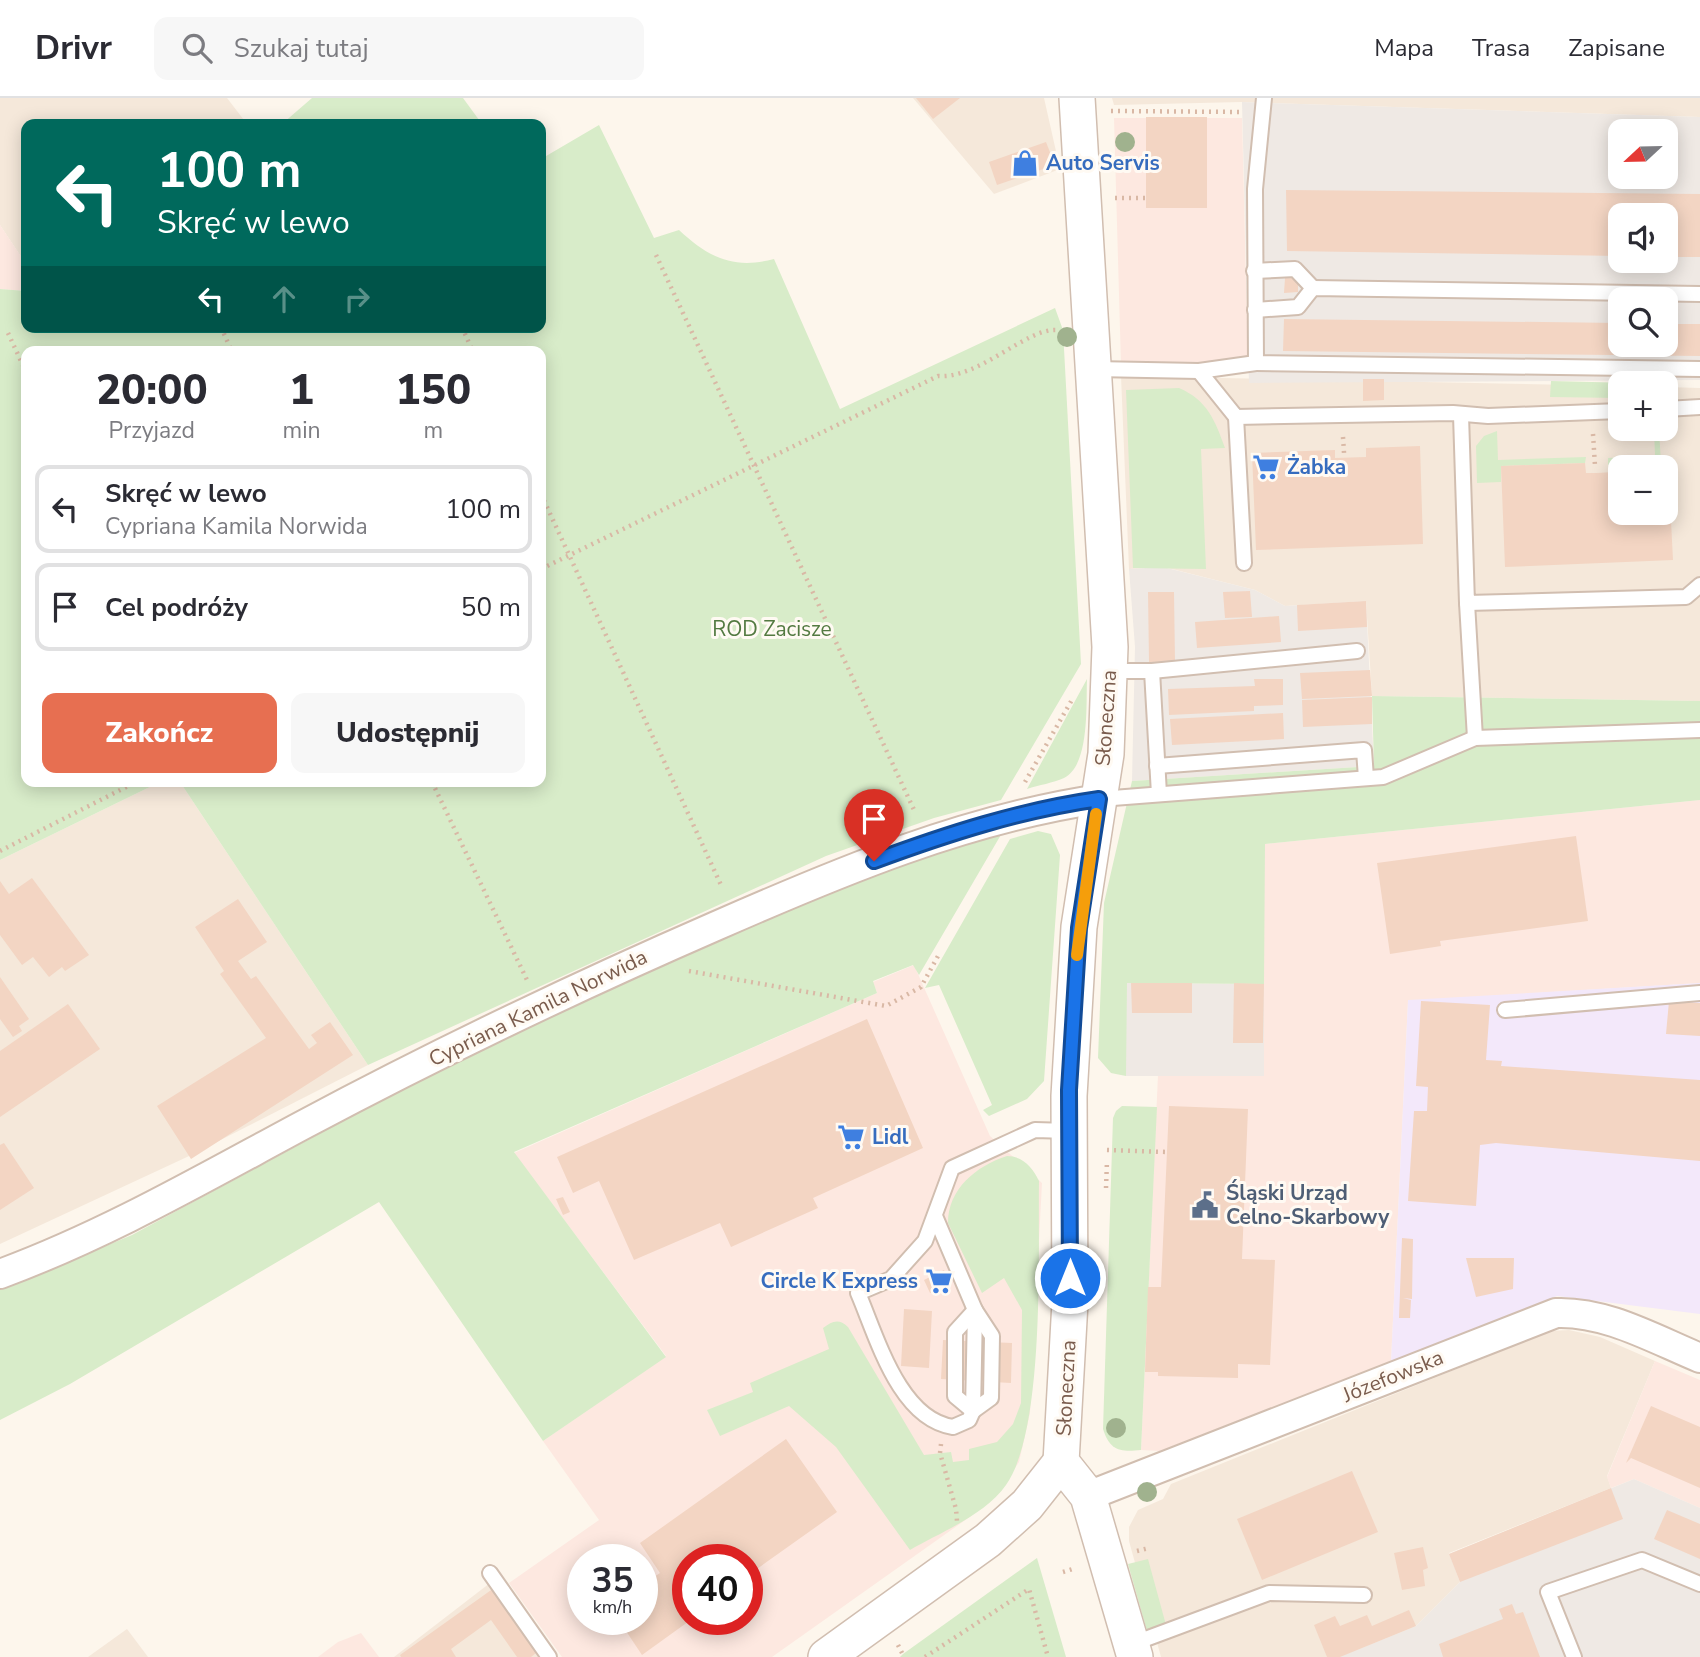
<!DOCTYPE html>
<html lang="pl">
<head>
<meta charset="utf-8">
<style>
	body { margin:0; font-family:"Nunito Sans",sans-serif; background:#f7f7f7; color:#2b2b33; height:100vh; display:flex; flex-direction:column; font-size:26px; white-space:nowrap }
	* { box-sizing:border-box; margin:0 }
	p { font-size:23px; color:#7c7c81 }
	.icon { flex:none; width:38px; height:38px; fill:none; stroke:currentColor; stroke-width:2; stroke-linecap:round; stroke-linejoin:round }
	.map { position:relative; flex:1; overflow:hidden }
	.details { position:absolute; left:21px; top:248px; width:525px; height:441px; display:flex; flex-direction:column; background:#fff; border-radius:14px; box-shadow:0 4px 18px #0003 }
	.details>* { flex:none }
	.banner { position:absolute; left:21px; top:21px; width:525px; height:214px; border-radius:14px; box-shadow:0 4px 18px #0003; background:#00695c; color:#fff; overflow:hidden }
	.needle { width:46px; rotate:248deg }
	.tools { position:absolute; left:1608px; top:21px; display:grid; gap:14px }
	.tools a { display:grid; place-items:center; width:70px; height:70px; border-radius:14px; background:#fff; box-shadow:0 4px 18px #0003; font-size:35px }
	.speed { position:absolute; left:567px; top:1446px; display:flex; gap:14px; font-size:35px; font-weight:700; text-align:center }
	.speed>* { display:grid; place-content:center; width:91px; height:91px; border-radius:50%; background:#fff; box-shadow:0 4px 18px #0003; line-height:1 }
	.speed small { font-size:18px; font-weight:400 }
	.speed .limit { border:10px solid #d22; background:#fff; color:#111 }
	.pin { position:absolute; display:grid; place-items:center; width:60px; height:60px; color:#fff; margin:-72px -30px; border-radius:50% 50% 50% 0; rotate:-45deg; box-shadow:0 0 7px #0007 }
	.pin .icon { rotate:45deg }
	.me { position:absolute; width:77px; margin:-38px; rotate:0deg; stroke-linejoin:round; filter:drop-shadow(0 0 5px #0008) }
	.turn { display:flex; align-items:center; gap:24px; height:147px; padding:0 21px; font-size:32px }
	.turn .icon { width:91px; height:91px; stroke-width:2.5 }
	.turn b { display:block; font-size:49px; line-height:60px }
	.lanes { display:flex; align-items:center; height:66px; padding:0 21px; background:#0003; justify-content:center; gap:35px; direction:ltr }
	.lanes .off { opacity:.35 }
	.eta { display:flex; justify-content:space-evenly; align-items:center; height:119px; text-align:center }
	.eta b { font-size:42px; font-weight:800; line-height:49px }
	.action { display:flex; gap:14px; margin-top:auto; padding:14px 21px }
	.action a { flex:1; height:80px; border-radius:14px; background:#e76f51; color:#fff; font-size:28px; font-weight:800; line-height:80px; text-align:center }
	.action a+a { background:#f7f7f7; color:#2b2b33 }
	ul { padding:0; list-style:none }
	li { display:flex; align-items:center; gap:21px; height:88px; margin:0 14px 10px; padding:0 7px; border:4px solid #e1e1e2; border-radius:14px }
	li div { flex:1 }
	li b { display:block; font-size:26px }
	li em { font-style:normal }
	header { display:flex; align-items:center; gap:42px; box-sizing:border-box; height:98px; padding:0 35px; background:#fff; border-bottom:2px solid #e1e1e2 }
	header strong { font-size:33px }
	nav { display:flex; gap:38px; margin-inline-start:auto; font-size:24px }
	.search { width:490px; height:63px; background:#f7f7f7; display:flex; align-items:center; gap:18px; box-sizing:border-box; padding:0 24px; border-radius:14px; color:#7c7c81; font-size:26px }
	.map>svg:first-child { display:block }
</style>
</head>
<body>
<header>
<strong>Drivr</strong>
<div class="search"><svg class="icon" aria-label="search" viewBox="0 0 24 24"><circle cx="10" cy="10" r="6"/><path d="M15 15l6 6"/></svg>Szukaj tutaj</div>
<nav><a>Mapa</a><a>Trasa</a><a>Zapisane</a></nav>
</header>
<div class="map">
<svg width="1700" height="1559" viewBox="0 0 1700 1559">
	<rect width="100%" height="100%" fill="#fdf6ec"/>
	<!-- residential -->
	<g fill="#f5e8da" fill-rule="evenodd">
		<path d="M0,0h227l20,26h-221v140l-26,-39z"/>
		<path d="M913,0h131l16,71 -66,25z"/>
		<path d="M1112,0h588v19l-458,-15 -128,3z"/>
		<path d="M1121,278l499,10v43h46v-42l34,1v313l-328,-5 -6,-95 -81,5 -30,-16 -91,-23 -35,2zM1620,369h46v46h-46z"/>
		<path d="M160,684h20l188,283 -181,92 -187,87v-384z"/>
		<path d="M1569,1232l31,7 55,24 -48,115 4,12 -162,65 11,29 -44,44 -76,31h-179l-32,-116v-14l9,-17 25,-11 8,-15 380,-153z"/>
		<path d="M490,1485l54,74h-150z"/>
		<path d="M127,1531l21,28h-60z"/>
	</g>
	<!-- commercial -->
	<g fill="#fde8e0" fill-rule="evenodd">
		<path d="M1114,20h128l6,247 -127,-1z"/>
		<path d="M0,127l26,39v27l-26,-2z"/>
		<path d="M1700,702v183l-292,18 -17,361 -231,89 -19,-1 17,-375 106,1v-232z"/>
		<path d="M914,867l76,171 52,47 -12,230 -11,49 -21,31 -27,23 -199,141h-210l-53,-74 90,-63 -56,-79 123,-85 -152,-203 363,-160 -4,-11zM583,1461h59v60h-59zM688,1461h59v60h-59z"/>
		<path d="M1655,1263l45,19v128l-66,-29 -23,9 -4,-11z"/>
		<path d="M361,1535l18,24h-61l20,-15z"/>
	</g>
	<!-- industrial -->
	<g fill="#efe9e4" fill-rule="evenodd">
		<path d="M1242,4l458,15v263l-451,3zM1620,33h46v46h-46zM1620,117h46v46h-46zM1620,201h46v46h-46z"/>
		<path d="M1163,469l92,23 30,16 81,-5 8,165 -242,15 3,-134 -6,-78z"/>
		<path d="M1126,885l138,1v92h-138z"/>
		<path d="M1634,1381l66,29v149h-361l77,-31 44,-44 -11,-28z"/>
	</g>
	<!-- education -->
	<path fill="#f3e8fa" d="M1700,885v331l-143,-18 -166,66 17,-362z"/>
	<!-- green -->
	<g fill="#d8ecc9">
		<path d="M312,0h151l19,26h-200z"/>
		<path d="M599,27l55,113 25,-8c29,27 54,40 95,29l66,150 215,-101 8,22 18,334 -80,136 -67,18 -108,38 -458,209 -188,-283h361v-430h-515v430h134l-160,78v-571l26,2v36h515v-168z"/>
		<path d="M1551,283l81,2h-12v15l-70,-1z"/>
		<path d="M1179,290c28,12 36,32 46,60l-24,1 5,120 -73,-1 -7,-178z"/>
		<path d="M1654,331h5l2,34 -53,2v-7l47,-2z"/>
		<path d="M1497,333l1,29 88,-3 -1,6 -84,3v16l-24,1 -1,-37 8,-10z"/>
		<path d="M1087,581c-1,25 3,86 -23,99 -11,5 -25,7 -37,11z"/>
		<path d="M1372,598l328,5v99l-435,44 -1,140 -137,-1 -1,93 -15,-3 -13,-15 6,-155 28,-122 242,-15z"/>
		<path d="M1038,733l13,3 9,21 -16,226 -17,18 -38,17 -6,-6 9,-5 -53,-120 -14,3 85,-149z"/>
		<path d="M1002,735l-83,142 -6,-10 -40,16 4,12 -363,159 152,205 -123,84 -164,-239 -309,182 -70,36v-130l132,-55 261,-141 134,-68 293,-134 123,-43z"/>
		<path d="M1122,1008l35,1 -16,343c-21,2 -31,1 -38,-21l10,-311 3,-7z"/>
		<path d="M1007,1058c16,0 26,12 32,25 -1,72 6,249 -33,304 -21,30 -65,47 -96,65l-74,-103 -47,-41 -69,30 -13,-26 46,-18 -3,-9 79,-34 -6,-21c9,-7 16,-10 25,-1l76,128 27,-3 2,10 16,-2v-11l28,-7 16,-18 8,-21 1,-93 -18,-32 -22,15 -34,-70c0,-34 28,-57 59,-67z"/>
		<path d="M1037,1460l29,99h-166l3,-3z"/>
		<path d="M1148,1461l18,66 -19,6 -19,-67z"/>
	</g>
	<!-- building -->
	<g fill="#f3d5c3" fill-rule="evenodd">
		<path d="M916,0h44l-27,21z"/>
		<rect x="1146" y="19" width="61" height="91"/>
		<path d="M1046,44l9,23 -58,20 -8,-23z"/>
		<path d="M1286,92l414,4v63h-34v-42h-46v41l-333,-5z"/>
		<path d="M1285,180h13v14l-14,1z"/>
		<path d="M1284,221l336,4v22h46v-21h34v32l-417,-5z"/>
		<path d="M1363,281h21v21l-21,1z"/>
		<path d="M1420,348l3,98 -167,6 -4,-97 83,-3v8l31,-1v-9z"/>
		<path d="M1668,364l5,98 -168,7 -4,-101 84,-3 1,10h10l20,-1v-7zM1620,369h46v46h-46z"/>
		<path d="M1250,493l2,26 -27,1 -2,-26z"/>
		<path d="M1148,494h26l1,70h-26z"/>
		<path d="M1366,503l1,26 -69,4 -1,-26z"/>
		<path d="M1279,518l2,26 -84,6 -2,-26z"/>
		<path d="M1370,572l2,26 -70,3 -2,-26z"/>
		<path d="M1254,581h29v26l-29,1v5l-85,4 -1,-26 87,-3z"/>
		<path d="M1372,599v27l-69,3 -1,-27z"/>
		<path d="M1283,615l1,26 -112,6 -2,-26z"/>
		<path d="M1576,738l12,85 -148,20 1,5 -51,8 -13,-91z"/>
		<path d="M32,780l57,77 -24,16 -3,-4 -13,10 -16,-20 -11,8 -22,-30v-54l9,13z"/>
		<path d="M238,801l29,43 -29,19 13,18 5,-3 53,73 8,-6 -6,-8 19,-13 23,33 -162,104 -34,-53 109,-68 -46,-64 4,-3 -29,-44z"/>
		<path d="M0,879l29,42 -10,7 3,5 -9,6 -13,-18z"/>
		<path d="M1131,885h61v30h-60z"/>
		<path d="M1234,885l30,1 -1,59h-30z"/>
		<path d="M1421,903l69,4 -4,55 16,1 -1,5 199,14v81l-204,-18 -16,2 -4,61 -68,-5 6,-90h13l1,-24 -12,-1z"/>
		<path d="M1669,903l31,2v33l-34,-2z"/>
		<path d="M68,906l32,45 -100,68v-66z"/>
		<path d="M867,921l56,129 -110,50 5,10 -87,39 -11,-24 -86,37 -35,-79 -26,12 -16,-36z"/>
		<path d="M1169,1008l79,3 -6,150 33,1 -5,105 -32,-1v14l-80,-2v-4h-13l3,-85h13z"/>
		<path d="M4,1045l30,45 -34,22v-65z"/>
		<path d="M563,1099l7,15 -7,3 -7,-16z"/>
		<path d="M1402,1140l11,1 -1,60 -9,-1 8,2 -1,18h-11z"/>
		<path d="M1466,1160h48l-1,31 -37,8z"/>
		<path d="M944,1172l6,14 -20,9 -6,-13z"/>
		<path d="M904,1211l28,2 -3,57 -28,-2z"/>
		<path d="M943,1242l69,3 -1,40 -70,-4z"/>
		<path d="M1651,1308l49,21v61l-69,-30 -5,5z"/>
		<path d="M786,1341l51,73 -90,64v-17h-59v60h4l-50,36 -24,-36h24v-34l18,-12 -20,-30z"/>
		<path d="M1352,1373l26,61 -116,48 -25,-61z"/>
		<path d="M1611,1390l12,31 -163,63 -11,-28z"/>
		<path d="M1667,1412l33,14v35l-46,-20z"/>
		<path d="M1423,1449l5,21 -5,2 2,16 -23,4 -8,-37z"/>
		<path d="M494,1490l42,65 -5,4h-14l-26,-37 -40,29 5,8h-55l-1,-2z"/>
		<path d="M1512,1506l4,10 7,-2 17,45h-97l-4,-13 64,-25 -4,-10z"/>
		<path d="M1409,1512l7,16 -76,31h-13l-13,-32 21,-9 5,10 27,-11 5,11z"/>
	</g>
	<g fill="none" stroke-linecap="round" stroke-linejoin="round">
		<defs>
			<g id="service">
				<path d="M1264,0l-9,91 1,174 444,6"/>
				<path d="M1254,173l41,-2 18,19"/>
				<path d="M1255,212l43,-3 15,-19 387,6"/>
				<path d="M1094,271l105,2 57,-8"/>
				<path d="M1199,273l37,46 217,-4 35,3 132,-5"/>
				<path d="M1666,311l34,-2"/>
				<path d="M1461,317l6,188 219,-6 14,-12"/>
				<path d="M1236,319l8,146"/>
				<path d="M1467,505l8,135"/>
				<path d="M1110,573h42l205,-20"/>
				<path d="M1152,573l7,123"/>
				<path d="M1157,668l207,-16 2,28"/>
				<path d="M1100,701l283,-22 92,-39 225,-8"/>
				<path d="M1505,912l195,-17"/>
				<path d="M935,1118l40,94 -2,101 -4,9 -16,7c-54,-8 -76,-90 -95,-134l33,-14 34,-38 27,-73 83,-38 33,1"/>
				<path d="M975,1212l17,26 -1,62 -18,13 -18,-15v-64z"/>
				<path d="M490,1475l59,84"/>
				<path d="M1132,1546l137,-51 95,2"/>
				<path d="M1574,1559l-26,-65 94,-32 58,24"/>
			</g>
			<g id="minor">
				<path d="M0,1176c106,-39 204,-96 303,-149 135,-72 273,-138 413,-199 123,-54 249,-107 383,-127"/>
				<path d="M1088,1398l468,-183c50,-2 98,26 144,45"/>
			</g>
			<g id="tertiary">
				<path d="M1077,0l33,549 -4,107 -27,173 -10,169 1,206 -9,160 27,34 47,161"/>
				<path d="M826,1559l162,-117 39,-35 34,-43"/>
			</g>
		</defs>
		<!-- service casing -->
		<use href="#service" stroke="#d1beb0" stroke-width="18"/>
		<!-- minor casing -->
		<use href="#minor" stroke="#d1beb0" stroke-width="32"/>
		<!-- tertiary casing -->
		<use href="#tertiary" stroke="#d1beb0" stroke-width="38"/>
		<!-- path -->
		<g stroke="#d9b8a5" stroke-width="4.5" stroke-dasharray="2 5" stroke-linecap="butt">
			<path d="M1111,13l131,1"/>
			<path d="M1115,100h31"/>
			<path d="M656,157l259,557"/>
			<path d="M221,229l11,25"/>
			<path d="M462,229l11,25"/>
			<path d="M8,235l18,39"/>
			<path d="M1593,336l2,32"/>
			<path d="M1343,339l1,16"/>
			<path d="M541,396l180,391"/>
			<path d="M541,471l397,-193c42,3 89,-49 120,-46"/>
			<path d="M432,684l95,198"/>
			<path d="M1025,684l48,-84"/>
			<path d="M0,753l136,-69"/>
			<path d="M689,873l197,35 35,-19 17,-31"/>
			<path d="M1107,1052l60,2"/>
			<path d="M1106,1090l1,-27"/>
			<path d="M941,1346l-1,9 16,56 1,12"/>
			<path d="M1137,1453l12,-3"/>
			<path d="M1063,1474l13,-4"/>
			<path d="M898,1547l6,12"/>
			<path d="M925,1559l104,-68 19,68"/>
		</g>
		<!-- service -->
		<use href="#service" stroke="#fff" stroke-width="14"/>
		<!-- minor -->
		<use href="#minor" stroke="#fff" stroke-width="28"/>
		<!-- tertiary -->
		<use href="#tertiary" stroke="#fff" stroke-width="35"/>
	</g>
	<!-- trees -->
	<g fill="#a0b28e">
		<circle cx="1125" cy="44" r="10"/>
		<circle cx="1067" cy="239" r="10"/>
		<circle cx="1116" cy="1330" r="10"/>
		<circle cx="1147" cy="1394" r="10"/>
	</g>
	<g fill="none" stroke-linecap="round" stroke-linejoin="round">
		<defs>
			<path id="route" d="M874,763c73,-27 147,-51 225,-62l-20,129 -10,162 1,188"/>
		</defs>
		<!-- route casing -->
		<use href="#route" stroke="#114b97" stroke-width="18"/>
		<!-- route -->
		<use href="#route" stroke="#1a73e8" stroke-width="12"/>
		<!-- slow -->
		<path stroke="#f59e0b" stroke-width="12" d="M1077,857l19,-141"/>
	</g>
	<!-- icons -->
	<defs>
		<symbol id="shop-bare" viewBox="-9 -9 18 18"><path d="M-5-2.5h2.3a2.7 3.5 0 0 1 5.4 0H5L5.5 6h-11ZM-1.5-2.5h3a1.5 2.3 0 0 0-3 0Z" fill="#3f7fe0" stroke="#fffaf3" stroke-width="2.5" paint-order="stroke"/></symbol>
		<symbol id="supermarket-bare" viewBox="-9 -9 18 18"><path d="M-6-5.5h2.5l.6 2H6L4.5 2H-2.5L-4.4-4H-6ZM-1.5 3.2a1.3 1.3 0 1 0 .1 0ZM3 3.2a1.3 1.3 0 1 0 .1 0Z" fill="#3f7fe0" stroke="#fffaf3" stroke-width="2.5" paint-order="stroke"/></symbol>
		<symbol id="civic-bare" viewBox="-9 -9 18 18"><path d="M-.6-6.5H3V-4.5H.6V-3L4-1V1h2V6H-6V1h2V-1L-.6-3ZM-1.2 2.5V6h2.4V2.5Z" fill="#5c6f8a" stroke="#fffaf3" stroke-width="2.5" paint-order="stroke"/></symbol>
	</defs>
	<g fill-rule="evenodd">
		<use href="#shop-bare" x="1006" y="46" width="38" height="38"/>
		<use href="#supermarket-bare" x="1247" y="350" width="38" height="38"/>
		<use href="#supermarket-bare" x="832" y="1020" width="38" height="38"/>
		<use href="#civic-bare" x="1186" y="1088" width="38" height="38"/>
		<use href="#supermarket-bare" x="920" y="1164" width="38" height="38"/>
	</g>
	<g text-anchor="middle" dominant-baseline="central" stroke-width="6" stroke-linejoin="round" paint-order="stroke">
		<!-- shop labels -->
		<g font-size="21" font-weight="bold" fill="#366cbe" stroke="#fffaf3" text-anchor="start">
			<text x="1046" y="65">Auto Servis</text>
			<text x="1287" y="369">Żabka</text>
			<text x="872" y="1039">Lidl</text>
			<text x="918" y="1183" text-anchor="end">Circle K Express</text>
		</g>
		<!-- park labels -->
		<g font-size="21" fill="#537a41" stroke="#fffaf3">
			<text x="772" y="531">ROD Zacisze</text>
		</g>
		<!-- street labels -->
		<g font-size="21" fill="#7a5c4d" stroke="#fffaf3">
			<text transform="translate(1106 620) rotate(-86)">Słoneczna</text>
			<text transform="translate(538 910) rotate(-26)">Cypriana Kamila Norwida</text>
			<text transform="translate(1393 1278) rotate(-22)">Józefowska</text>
			<text transform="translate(1066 1290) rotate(-87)">Słoneczna</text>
		</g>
		<!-- service labels -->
		<g font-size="21" font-weight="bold" fill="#4e5e75" stroke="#fffaf3" text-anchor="start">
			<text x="1226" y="1095">Śląski Urząd<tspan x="1226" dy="24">Celno-Skarbowy</tspan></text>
		</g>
	</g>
</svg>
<div class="tools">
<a><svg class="needle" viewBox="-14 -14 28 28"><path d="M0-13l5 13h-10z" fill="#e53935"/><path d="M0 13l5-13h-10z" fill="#7c7c81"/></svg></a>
<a><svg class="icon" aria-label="sound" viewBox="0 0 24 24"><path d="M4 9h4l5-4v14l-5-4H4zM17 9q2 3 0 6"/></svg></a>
<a><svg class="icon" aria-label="search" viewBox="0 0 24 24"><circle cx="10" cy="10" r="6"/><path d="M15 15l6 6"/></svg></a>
<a>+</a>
<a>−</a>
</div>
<div class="speed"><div>35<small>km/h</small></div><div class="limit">40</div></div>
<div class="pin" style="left:874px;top:763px;background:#d93025"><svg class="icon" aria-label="arrive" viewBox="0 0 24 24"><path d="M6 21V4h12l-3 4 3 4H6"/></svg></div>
<svg class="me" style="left:1070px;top:1180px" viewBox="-20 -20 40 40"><circle r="17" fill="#1a73e8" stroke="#fff" stroke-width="3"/><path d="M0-11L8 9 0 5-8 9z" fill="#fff"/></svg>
<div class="banner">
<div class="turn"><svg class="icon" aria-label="left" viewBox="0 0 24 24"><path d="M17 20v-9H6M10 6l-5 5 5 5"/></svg><div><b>100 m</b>Skręć w lewo</div></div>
<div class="lanes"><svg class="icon" aria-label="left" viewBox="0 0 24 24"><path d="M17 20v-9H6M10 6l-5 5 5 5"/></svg><svg class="icon off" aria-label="ahead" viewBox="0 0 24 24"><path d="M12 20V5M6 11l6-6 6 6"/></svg><svg class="icon off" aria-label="right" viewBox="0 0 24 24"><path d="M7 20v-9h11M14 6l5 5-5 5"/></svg></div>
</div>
<section class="details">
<div class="eta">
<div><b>20:00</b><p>Przyjazd</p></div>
<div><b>1</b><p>min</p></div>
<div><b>150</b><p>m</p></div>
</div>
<ul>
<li><svg class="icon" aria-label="left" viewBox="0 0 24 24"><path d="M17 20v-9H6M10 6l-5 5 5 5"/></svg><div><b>Skręć w lewo</b><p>Cypriana Kamila Norwida</p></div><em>100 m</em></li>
<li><svg class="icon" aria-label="arrive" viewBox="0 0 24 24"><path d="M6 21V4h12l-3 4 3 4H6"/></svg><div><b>Cel podróży</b></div><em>50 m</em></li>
</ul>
<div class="action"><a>Zakończ</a><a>Udostępnij</a></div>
</section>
</div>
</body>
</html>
